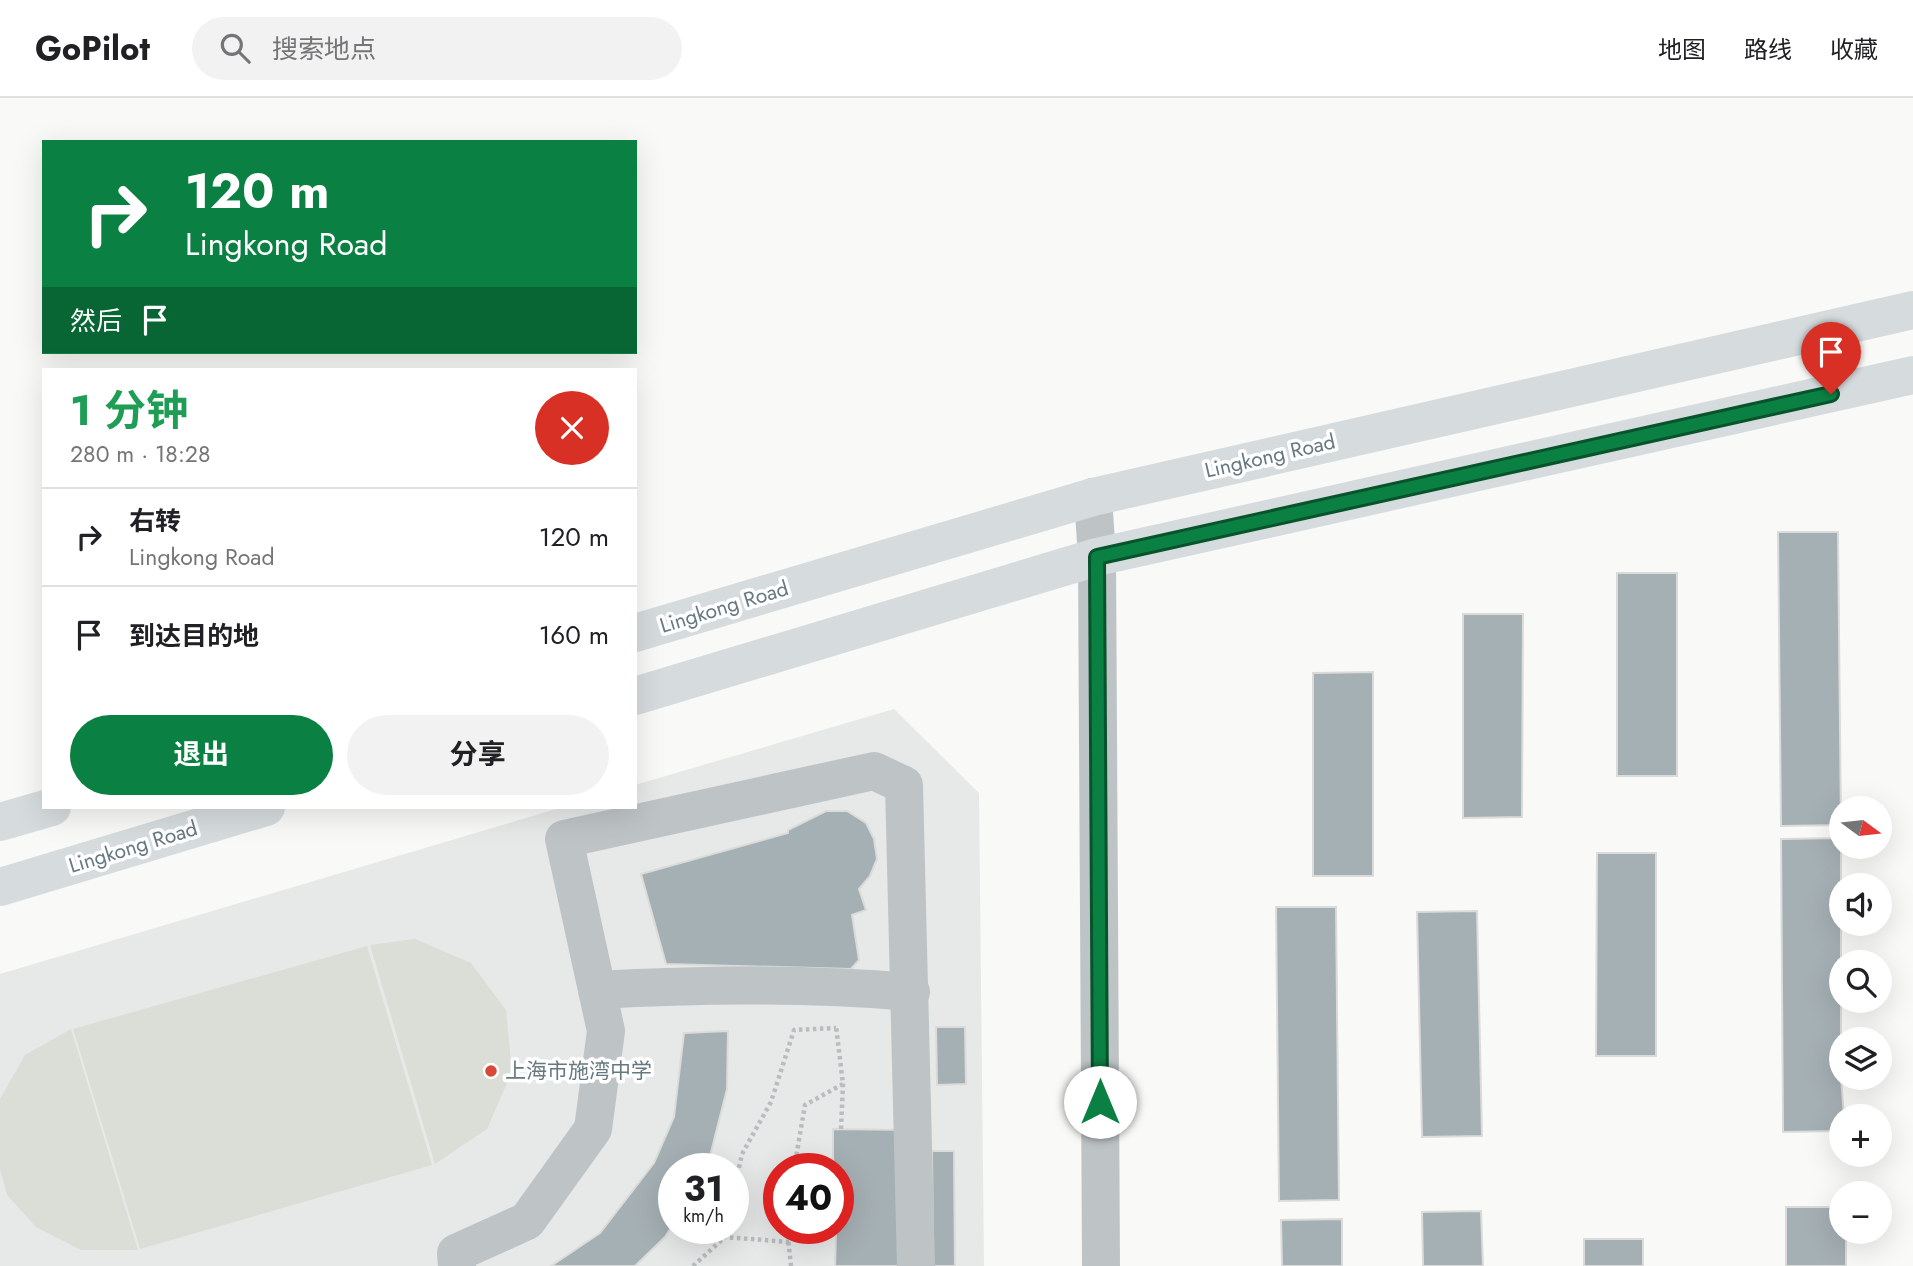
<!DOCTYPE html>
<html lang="zh">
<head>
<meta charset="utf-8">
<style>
	body { margin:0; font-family:Jost,"Noto Sans SC",sans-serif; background:#f2f2f2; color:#202124; height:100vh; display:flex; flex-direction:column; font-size:26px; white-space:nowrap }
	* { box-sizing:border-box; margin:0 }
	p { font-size:23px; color:#757577 }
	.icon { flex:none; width:38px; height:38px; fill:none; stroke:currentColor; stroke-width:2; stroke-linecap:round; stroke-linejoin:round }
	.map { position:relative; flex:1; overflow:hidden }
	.side { position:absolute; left:42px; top:270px; width:595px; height:441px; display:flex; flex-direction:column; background:#fff; border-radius:0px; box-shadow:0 7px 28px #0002 }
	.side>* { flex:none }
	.top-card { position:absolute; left:42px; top:42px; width:595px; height:214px; border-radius:0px; box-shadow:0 7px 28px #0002; background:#0b8043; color:#fff; overflow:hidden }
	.needle { width:46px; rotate:105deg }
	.controls { position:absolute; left:1829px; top:698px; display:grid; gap:14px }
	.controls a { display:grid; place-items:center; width:63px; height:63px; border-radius:50%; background:#fff; box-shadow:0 7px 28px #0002; font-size:35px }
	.speed { position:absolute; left:658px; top:1055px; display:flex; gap:14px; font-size:35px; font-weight:700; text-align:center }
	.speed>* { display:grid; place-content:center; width:91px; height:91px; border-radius:50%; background:#fff; box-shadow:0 7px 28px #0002; line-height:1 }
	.speed small { font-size:18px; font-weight:400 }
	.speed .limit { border:10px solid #d22; background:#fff; color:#111 }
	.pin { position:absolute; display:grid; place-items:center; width:60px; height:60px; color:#fff; margin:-72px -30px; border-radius:50% 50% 50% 0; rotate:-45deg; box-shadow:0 0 7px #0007 }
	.pin .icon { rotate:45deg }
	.me { position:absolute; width:77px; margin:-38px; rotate:0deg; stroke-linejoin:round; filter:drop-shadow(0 0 5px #0008) }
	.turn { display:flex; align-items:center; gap:24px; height:147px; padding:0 28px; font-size:32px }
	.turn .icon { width:91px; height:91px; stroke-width:2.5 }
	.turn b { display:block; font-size:49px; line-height:60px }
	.then { display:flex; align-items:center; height:66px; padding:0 28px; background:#0003; gap:14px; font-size:26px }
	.round { display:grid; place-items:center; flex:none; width:74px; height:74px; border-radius:37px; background:#f2f2f2 }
	.overview { display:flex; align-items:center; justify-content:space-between; height:119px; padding:0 28px }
	h1 { font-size:42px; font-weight:700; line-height:52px; color:#1e9e55 }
	.cta { display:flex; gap:14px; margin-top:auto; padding:14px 28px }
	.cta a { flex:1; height:80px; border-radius:42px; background:#0b8043; color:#fff; font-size:28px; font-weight:700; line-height:80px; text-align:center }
	.cta a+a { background:#f2f2f2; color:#202124 }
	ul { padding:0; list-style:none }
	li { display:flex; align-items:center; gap:21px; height:98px; padding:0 28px; border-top:2px solid #e0e0e0 }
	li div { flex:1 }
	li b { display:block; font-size:26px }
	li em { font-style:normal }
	header { display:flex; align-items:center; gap:42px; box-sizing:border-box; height:98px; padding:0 35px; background:#fff; border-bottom:2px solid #e0e0e0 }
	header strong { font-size:33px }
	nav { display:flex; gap:38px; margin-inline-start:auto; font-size:24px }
	.search { width:490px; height:63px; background:#f2f2f2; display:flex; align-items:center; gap:18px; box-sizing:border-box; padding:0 24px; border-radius:38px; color:#757577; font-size:26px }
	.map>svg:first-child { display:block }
</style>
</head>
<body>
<header>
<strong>GoPilot</strong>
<div class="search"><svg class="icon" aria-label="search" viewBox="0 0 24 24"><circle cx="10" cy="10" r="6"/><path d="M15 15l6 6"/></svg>搜索地点</div>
<nav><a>地图</a><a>路线</a><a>收藏</a></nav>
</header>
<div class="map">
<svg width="1913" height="1168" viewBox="0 0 1913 1168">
	<rect width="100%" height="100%" fill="#f9f9f7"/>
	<!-- built -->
	<path fill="#e7e9e8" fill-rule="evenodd" d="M894,611l85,84 5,473h-984v-292l563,-167h72v-22zM674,1071h59v59h-59zM779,1071h59v59h-59z"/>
	<!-- green -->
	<g fill="#daded7">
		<path d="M415,841l56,24 35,47 6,62 -25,57 -52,35 -65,-219z"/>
		<path d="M367,848l65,219 -292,84 -67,-220z"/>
		<path d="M71,931l67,221h-57l-45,-23 -29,-32 -7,-26v-70l25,-44z"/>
	</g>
	<!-- building -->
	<g fill="#a5b0b4" stroke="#dbdbd9" stroke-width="2">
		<path d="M1778,434h60l3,293 -60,1z"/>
		<rect x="1617" y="475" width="60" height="203"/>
		<path d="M1463,516h60l-1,203 -59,1z"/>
		<path d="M1373,574v204h-60v-203z"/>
		<path d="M826,713h21l19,12 8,16 3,20 -7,17 -11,13 7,21 -14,5 7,45 -8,9 -185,-5 -25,-90 147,-41v-3z"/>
		<path d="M1841,740v240l3,38h-3v15l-58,1 -2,-293z"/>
		<path d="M1597,755h59v203h-60z"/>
		<path d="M1276,809h60l3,293 -60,1z"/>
		<path d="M1477,813l5,225 -60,1 -5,-225z"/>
		<path d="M936,929h29l1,57 -29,1z"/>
		<path d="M728,933l-1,58 -20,79 -33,1v54l-9,14 -30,29h-84l49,-33 54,-70 20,-46 10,-84z"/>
		<path d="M833,1031l77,1v136h-75l3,-97h-5z"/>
		<path d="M932,1053h22l1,115h-22z"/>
		<path d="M1786,1109h55v25h5v34h-60z"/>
		<path d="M1481,1113l2,55h-60l-1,-54z"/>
		<path d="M1342,1121v47h-60l-1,-46z"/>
		<rect x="1584" y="1141" width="59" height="27"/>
	</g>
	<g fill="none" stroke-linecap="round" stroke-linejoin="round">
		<!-- path -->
		<g stroke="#b9bdbf" stroke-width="4.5" stroke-dasharray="3.5 3.5" stroke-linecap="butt">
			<path d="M841,1031l2,-45"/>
			<path d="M794,1071l11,-64 38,-21 -7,-58"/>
			<path d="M733,1097l9,-41 29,-52 23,-72 42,-2"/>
			<path d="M726,1130l-1,9 64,5"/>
			<path d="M787,1130l4,38"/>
			<path d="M693,1168l32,-29"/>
		</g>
		<!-- minor -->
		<g stroke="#bec4c6" stroke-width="38">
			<path d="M1093,399l4,60 4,709"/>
			<path d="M597,892c105,-6 209,-7 314,2"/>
			<path d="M457,1168l-1,-13 71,-32 66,-92 13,-98 -42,-192 310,-68 30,14 12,481"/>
		</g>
		<!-- major -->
		<g stroke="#d6dbde" stroke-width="38">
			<path d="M635,535l458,-136 820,-187"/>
			<path d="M635,598l462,-139 816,-182"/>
			<path d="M0,724l52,-15"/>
			<path d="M0,789l266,-80"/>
		</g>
	</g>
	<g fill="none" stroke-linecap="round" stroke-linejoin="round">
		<defs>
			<path id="route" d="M1100,1004l-3,-545 734,-163"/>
		</defs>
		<!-- route casing -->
		<use href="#route" stroke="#07532c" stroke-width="18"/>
		<!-- route -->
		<use href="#route" stroke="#0b8043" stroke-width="12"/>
	</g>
	<!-- markers -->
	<circle fill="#d84938" stroke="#fff" stroke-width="2.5" cx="491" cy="973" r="7"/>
	<g text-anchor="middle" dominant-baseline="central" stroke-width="7" stroke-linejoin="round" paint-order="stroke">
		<!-- street labels -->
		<g font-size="21" fill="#667880" stroke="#fff">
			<text transform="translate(1270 358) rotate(-13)">Lingkong Road</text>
			<text transform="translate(724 509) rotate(-17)">Lingkong Road</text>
			<text transform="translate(133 749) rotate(-17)">Lingkong Road</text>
		</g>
		<!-- poi labels -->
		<g font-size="21" fill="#667880" stroke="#fff" text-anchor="start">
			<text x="505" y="973">上海市施湾中学</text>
		</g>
	</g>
</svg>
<div class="controls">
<a><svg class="needle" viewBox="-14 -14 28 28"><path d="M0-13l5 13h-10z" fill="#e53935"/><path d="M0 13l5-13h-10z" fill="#757577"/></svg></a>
<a><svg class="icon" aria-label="sound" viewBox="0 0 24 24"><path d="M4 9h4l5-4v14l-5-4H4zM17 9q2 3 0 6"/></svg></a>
<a><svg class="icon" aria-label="search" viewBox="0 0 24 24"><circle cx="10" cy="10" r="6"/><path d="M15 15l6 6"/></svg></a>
<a><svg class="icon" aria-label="layers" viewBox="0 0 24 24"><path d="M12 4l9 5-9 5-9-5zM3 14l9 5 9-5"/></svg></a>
<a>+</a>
<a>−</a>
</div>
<div class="speed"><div>31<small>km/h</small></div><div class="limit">40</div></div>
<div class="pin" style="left:1831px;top:296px;background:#d93025"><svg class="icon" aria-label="arrive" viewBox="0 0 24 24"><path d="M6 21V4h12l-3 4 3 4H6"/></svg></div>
<svg class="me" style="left:1100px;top:1004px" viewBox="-20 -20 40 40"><circle r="19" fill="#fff"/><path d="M0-13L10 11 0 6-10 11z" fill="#0b8043"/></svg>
<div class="top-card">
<div class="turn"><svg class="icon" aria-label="right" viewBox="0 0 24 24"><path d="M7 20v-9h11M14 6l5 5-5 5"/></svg><div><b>120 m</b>Lingkong Road</div></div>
<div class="then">然后<svg class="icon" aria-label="arrive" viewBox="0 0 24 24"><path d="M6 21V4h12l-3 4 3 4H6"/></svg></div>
</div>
<section class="side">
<div class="overview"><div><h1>1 分钟</h1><p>280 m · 18:28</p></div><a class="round" style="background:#d93025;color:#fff"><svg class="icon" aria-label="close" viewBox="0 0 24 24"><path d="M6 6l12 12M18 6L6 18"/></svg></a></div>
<ul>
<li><svg class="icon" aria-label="right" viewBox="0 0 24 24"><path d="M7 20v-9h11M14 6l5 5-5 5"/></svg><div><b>右转</b><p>Lingkong Road</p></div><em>120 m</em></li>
<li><svg class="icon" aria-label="arrive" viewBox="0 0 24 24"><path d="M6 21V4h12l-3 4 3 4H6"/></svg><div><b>到达目的地</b></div><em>160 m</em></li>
</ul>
<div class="cta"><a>退出</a><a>分享</a></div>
</section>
</div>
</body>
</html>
